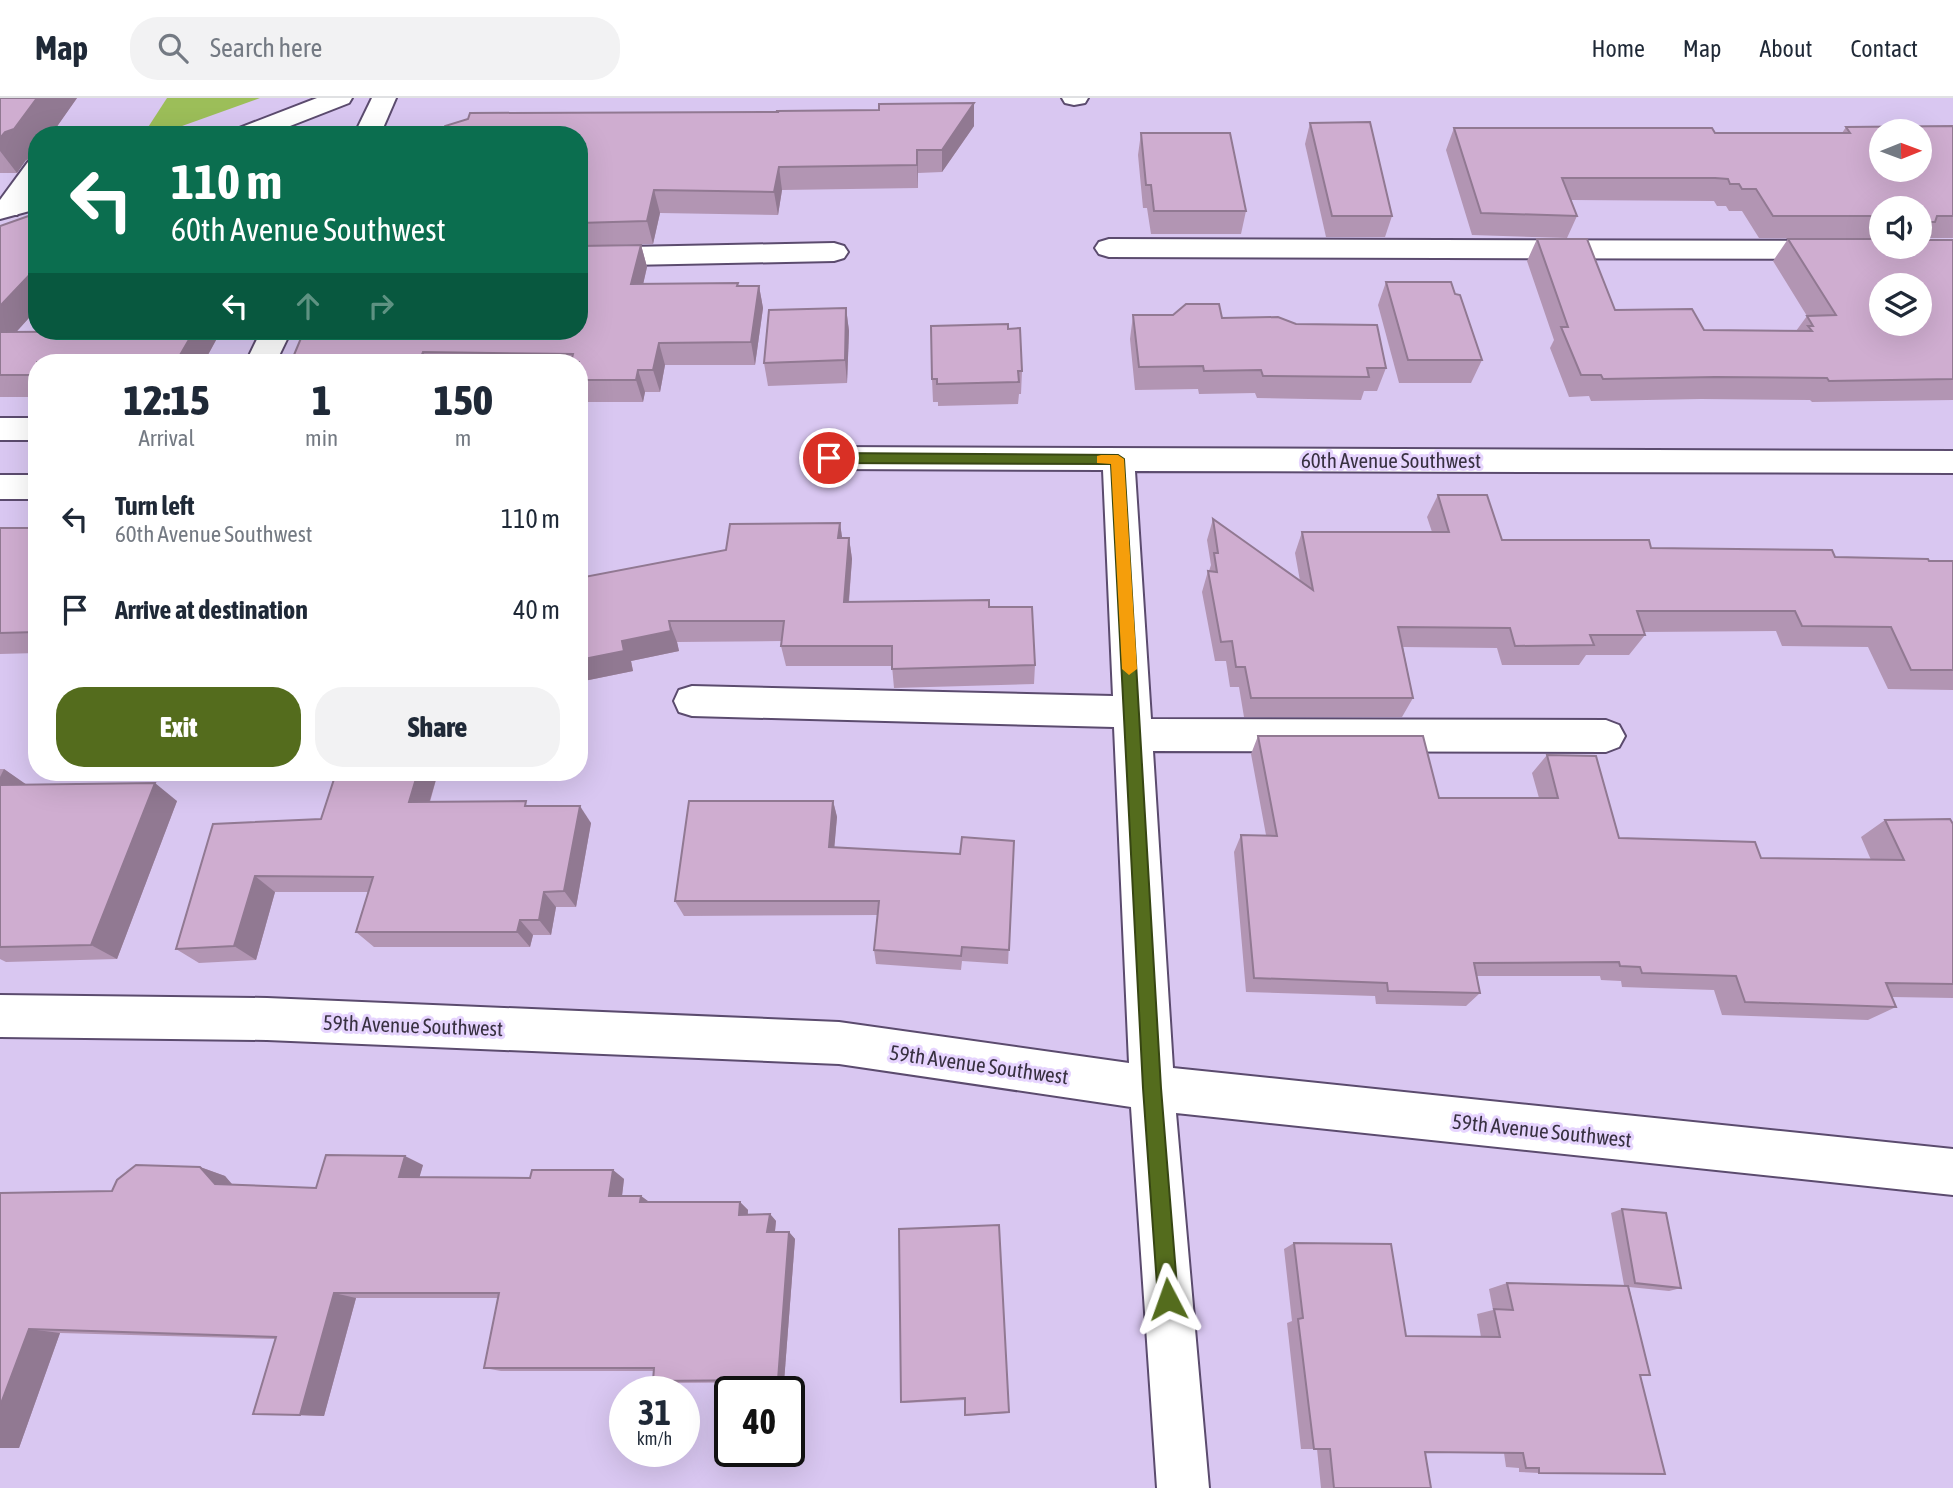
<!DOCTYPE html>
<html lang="en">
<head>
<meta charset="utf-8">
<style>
	body { margin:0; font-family:"Asap Condensed",sans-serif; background:#f2f2f3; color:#1f2937; height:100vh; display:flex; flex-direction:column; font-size:26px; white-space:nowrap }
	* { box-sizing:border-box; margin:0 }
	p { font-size:23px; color:#747a83 }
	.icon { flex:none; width:38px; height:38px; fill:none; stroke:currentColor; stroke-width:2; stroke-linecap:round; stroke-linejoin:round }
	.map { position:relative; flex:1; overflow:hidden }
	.panel { position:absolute; left:28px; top:256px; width:560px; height:427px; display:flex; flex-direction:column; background:#fff; border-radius:28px; box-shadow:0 7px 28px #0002 }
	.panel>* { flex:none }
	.top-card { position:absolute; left:28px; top:28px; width:560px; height:214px; border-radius:28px; box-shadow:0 7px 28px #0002; background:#0b6e4f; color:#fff; overflow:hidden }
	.needle { width:46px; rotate:89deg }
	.buttons { position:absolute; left:1869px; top:21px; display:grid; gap:14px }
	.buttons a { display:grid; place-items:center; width:63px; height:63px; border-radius:50%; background:#fff; box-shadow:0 7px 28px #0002; font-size:35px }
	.speed { position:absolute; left:609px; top:1278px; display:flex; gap:14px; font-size:35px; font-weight:700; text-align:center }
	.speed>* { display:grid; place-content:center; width:91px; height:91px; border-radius:50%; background:#fff; box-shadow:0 7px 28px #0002; line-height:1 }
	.speed small { font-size:18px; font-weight:400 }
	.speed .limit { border:4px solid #111; border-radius:10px; background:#fff; color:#111 }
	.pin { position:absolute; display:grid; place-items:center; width:60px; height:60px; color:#fff; margin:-30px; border:4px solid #fff; border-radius:50%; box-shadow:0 2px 7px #0007 }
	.me { position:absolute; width:77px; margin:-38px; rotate:356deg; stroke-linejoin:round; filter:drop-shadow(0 0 5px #0008) }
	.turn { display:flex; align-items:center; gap:24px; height:147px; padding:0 28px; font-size:32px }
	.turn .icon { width:91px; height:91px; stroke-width:2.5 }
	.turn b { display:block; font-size:49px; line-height:60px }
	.lanes { display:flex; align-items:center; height:66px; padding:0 28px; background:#0003; justify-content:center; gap:35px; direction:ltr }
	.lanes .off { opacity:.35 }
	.eta { display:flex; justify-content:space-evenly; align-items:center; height:119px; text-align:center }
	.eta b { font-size:42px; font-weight:800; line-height:49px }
	.cta { display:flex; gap:14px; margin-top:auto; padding:14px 28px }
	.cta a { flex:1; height:80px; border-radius:28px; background:#546c1d; color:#fff; font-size:28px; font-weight:800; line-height:80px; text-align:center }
	.cta a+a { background:#f2f2f3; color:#1f2937 }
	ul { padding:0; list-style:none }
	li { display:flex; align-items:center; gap:21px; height:91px; padding:0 28px }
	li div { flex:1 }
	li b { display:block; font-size:26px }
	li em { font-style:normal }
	header { display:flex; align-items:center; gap:42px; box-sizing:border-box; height:98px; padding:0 35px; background:#fff; border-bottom:2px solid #e0e1e3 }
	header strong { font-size:33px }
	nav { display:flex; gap:38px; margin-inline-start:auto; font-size:24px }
	.search { width:490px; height:63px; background:#f2f2f3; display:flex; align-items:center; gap:18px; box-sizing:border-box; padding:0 24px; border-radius:28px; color:#747a83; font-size:26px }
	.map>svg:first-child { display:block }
</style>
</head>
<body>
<header>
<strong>Map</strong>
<div class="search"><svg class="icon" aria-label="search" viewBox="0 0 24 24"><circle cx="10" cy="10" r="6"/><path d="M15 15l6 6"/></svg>Search here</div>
<nav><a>Home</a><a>Map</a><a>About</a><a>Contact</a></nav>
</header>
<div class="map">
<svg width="1953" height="1390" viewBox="0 0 1953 1390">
	<rect width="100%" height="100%" fill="#d9c7f1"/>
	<!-- green -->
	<path fill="#9cbe59" d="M167,0h93l-103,37h-14z"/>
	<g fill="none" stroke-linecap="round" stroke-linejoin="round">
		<defs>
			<g id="minor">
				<path d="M372,0h24l-16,37h-26z"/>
				<path d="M1062,0h26l-3,5 -11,2 -9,-2z"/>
				<path d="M37,62v27l-20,28h-17v-15l28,-38z"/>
				<path d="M1109,141l723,2 10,3 4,6 -4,6 -10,3 -723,-2 -10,-3 -4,-6 4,-6z"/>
				<path d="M834,145l10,3 4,6 -4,6 -10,3 -255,5v-18z"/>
				<path d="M261,233h30l-15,31h-30z"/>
				<rect x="0" y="320" width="37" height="22"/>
				<path d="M829,349l1124,4v22l-818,-2 16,248 455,1 13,5 6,11 -6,11 -13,5 -453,-1 20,317 780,81v46l-777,-82 33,375h-52l-26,-381 -292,-43 -572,-24 -267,-3v-42l267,3 572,24 290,41 -15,-336 -422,-11 -13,-4 -5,-11 5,-11 13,-4 421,10 -10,-226 -274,-1 -11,-3 -5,-8 5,-8z"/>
				<rect x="0" y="377" width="37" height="24"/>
			</g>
			<g id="major">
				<path d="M317,0h35l-3,5 -82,32h-37l4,-5z"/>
				<path d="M37,95v16l-37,10v-16z"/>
			</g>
		</defs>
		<!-- minor casing -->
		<use href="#minor" stroke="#5b4b6e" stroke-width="4"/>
		<!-- major casing -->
		<use href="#major" stroke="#5b4b6e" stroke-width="4"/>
		<!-- minor -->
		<use href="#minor" fill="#fff" fill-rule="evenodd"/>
		<!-- major -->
		<use href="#major" fill="#fff" fill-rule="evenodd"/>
	</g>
	<!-- wall -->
	<g fill="#b295b3">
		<path d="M0,0h77l-26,37h-14l-2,23 -9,2 -9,13h-17z"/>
		<path d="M974,5v23l-32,46 -24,1v15l-136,2 -4,25 -118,-2 -7,31 -39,1h27l6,22 -4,17 95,-1v3h21l4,22 -8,57h-90l-5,27h-15l-2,10h-57l-5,-13h-2v-27h-288l288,-31v-196l197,-23v-1l103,-1z"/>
		<path d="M1310,25l82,93 -7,21h-59l-21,-93z"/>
		<path d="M1953,28v112h-31l-1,2h32v160l-141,2 -2,-2 -109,-1 -110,2 -2,-5 -20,1 -19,-49 4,-8 -27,-79 10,-22 78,71 89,20 92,1 11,-15 -34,-55 15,-22 132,8v-39h-39v31l-122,-1 -17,-27h-13l-3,-5h-9l-3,-5 -143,-1 6,16 -10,22 -95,-3 -26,-85 8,-22 261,5h127l4,-6z"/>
		<path d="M1141,35l105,78 -5,23h-90l-4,-26h-4l-5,-53z"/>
		<path d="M0,128l37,83 -20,22h204l-17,31h-167v35h-37z"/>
		<path d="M1386,184l96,78 -11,23h-72l-21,-78z"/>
		<path d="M846,210l3,23 -2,52 -79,3 -4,-23z"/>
		<path d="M1133,217h40l49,3 164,50 -9,23h-13l-3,9 -104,-2 -2,-5 -56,1 -1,-5 -63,1 -5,-51z"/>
		<path d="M1008,231l14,42 -1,23h-2l-1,10 -80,2v-4h-5l-1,-23z"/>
		<path d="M1438,397l64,45 333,17 94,4h24v129l-65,-1 -20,-42 -86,-1 -6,-15 -132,1 1,3 -16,20h-43l-7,10h-77l-5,-17 -94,-1 10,51 -11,19h-158l-5,-30h-9l-4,-26h-11l-13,-69 6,-21h1l2,-6 -4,-25 6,-21 87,62 -5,-28 7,-21h130l-5,-15z"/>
		<path d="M840,425l2,15h7l3,21 -3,43 140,5 46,58 -1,19 -140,4 -2,-22h-106l-5,-20 1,-5 -105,1 2,9 -48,10 2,10 -54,11 147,-132z"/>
		<path d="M0,430h37v125l-37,1z"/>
		<path d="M1258,638l181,62h100l-7,-25 15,-18 72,83 142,20 110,2 -10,-23 24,-17 68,4v174l-61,-1 4,10 -28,13 -146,-5 -8,-25 -92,-3 -1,-6 -20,-1 -1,-4h-123l3,17 -14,13 -90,-2 -1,-8 -129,-4 -12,-140 7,-17h25l-15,-81z"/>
		<path d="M0,671h4l22,16 151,16 -60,158 -111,3 -6,-3z"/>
		<path d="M342,674h92l3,4 -7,26 100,4 61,17 -15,84h-20l-5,28h-18l-3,12h-156l-18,-15 12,-40h-93l-19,68 -57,3 -23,-14 37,-125 108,-5z"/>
		<path d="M833,703l4,16 -3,30 126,7 54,-13 -6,123 -46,-3 -1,9 -85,-6 -2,-14 4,-35 -194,1 -9,-15z"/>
		<path d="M423,1067l-4,12 111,1 83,-8 11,9 -2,17h19l8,6h91l8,8v4h22l6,7 -1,11h14l6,7 -11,143 -120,1 -11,-2 1,-10h-153l-17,-3 14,-70h-142l-32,118 -71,-2 22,-75 -215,-6 -41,115h-19v-255l112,-2 88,-24 25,9 7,9 84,3z"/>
		<path d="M1622,1111l59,79 -12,3 -40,-4 21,88 -10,1 -101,97 -20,-1v-4l-13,-1 -2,-14 -79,-1 6,36h-110l-4,-39h-16l-14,-126 5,-2 -8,-72 10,-6 112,93 75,1 -4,-23 16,-4 -4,-21 18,-6 117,2 -13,-72z"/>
		<path d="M999,1127l10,187 -1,1 -43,3v-16l-61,3 -3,-1z"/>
	</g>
	<!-- shaded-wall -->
	<g fill="#917992">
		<path d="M37,0h40l-26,37h-14v20l-2,3 -9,2 -9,13 -17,-22v-13z"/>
		<path d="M974,5v23l-32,46v-22z"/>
		<path d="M917,52l1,23v15l-1,-23z"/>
		<path d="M779,69l3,23 -4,25 -4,-23z"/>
		<path d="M654,92l6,23 -7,31 -6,-23z"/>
		<path d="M641,147l6,22 -9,40 -7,-23z"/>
		<path d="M37,169v42l-37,41v-44z"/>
		<path d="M759,188l4,22 -8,57 -4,-23z"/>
		<path d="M846,210l3,23 -2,52 -2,-23z"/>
		<path d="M194,233h27l-17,31h-28z"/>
		<path d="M659,245l6,22 -5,27 -7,-22z"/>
		<path d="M423,254l6,10h-10z"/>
		<path d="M638,272l7,22 -2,10 -7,-22z"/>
		<path d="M840,425l3,21 -5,-6z"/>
		<path d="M849,440l3,21 -5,63 -3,-20z"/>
		<path d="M669,523l8,21 2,9 -48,10 2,10 -54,11v-22l43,-19z"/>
		<path d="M4,671l26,18 -30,1v-11z"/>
		<path d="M418,674h16l3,4 -13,44 -15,-18z"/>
		<path d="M155,685l22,18 -60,158 -26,-14z"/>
		<path d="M833,703l4,16 -4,46 -4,-16z"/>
		<path d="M580,708l11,17 -15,84 -12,-16z"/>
		<path d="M255,778l20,16 -19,68 -22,-14z"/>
		<path d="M544,794l12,15 -5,28 -12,-15z"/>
		<path d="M520,822l13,15 -3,12 -13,-15z"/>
		<path d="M405,1058l18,9 -6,21 -18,-9z"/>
		<path d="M200,1069l25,9 14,16 -24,-8z"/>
		<path d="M613,1072l11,9 -3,25 -12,-8z"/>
		<path d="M641,1098l11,8 -12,-2z"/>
		<path d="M740,1104l8,8 -1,12 -8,-7z"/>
		<path d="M770,1116l6,7 -2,18 -7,-7z"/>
		<path d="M789,1134l6,7 -11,143 -6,-2z"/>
		<path d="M334,1195l22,5 -32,118 -24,-1z"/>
		<path d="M29,1231l31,4 -41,115h-19v-42z"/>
	</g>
	<!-- building -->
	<g fill="#cfadd0" stroke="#917992" stroke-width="2" fill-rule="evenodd">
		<path d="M0,0h37l-23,31 -9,3 -5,6z"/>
		<path d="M974,5l-32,47h-25v15l-138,2 -5,25 -120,-2 -7,31 -68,2v-88h-138l4,-9 23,-7 2,-6 309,-1 -3,-1 103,-1v-6z"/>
		<path d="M1370,24l22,94h-60l-22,-93z"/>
		<path d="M1953,28v90h-16l-2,6h-15v-14h-39v8h-108l-17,-27h-14l-3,-5h-9l-2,-5 -13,-1h-153l15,38 -96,-3 -27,-85h258l3,5h135l-4,-6zM1881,33h39v39h-39z"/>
		<path d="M1141,35h89l16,78h-92l-3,-26h-5z"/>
		<path d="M37,115v54l-37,39v-80z"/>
		<path d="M1537,141h50l28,71 77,-1 12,21 108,1 -4,-5h5l-6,-10 29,-1 -48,-76h93v8h39v-7h33v139l-124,2 -2,-3 -112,-1 -112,2 -2,-4h-20l-20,-48h7zM1881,187h39v39h-39z"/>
		<path d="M641,147l-10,39 107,-1 -1,3h22l-8,56 -92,1 -6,27h-15l-2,10h-57l2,-13h-2v-5h-8l2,-8 -150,-2 -4,10h-128l13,-31h275v-85z"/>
		<path d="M1386,184h65l4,12 5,1 22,65h-74z"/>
		<path d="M1186,206h33l3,14 56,-1 18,7 81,1 9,43h-19l2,9 -106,-1 -2,-6 -57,1 -1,-5 -64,1 -6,-52h40z"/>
		<path d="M846,210l-1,52 -81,3 5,-53z"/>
		<path d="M1008,226v5l12,-1 2,43h-4l1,11 -82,2v-5h-5l-1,-53z"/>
		<path d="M194,233l-18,31h-139v13h-37v-43z"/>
		<path d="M1438,397h49l15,45h147l2,8 181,2 3,7 93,2 1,2h24v109h-42l-20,-43 -89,-1 -7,-15h-158l8,24h-55l4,10 -79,1 -5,-18 -112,-1 15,71h-162l-6,-31h-9l-4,-26 -11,1 -13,-71 9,1 -3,-19h4l-5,-34 100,71 -11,-58h147z"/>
		<path d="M840,425l-2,15h11l-5,64 145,-2v7h43l3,58 -143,4v-23h-111l3,-25h-115l2,10 -49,10 2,10 -45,9v-82l147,-28 4,-26z"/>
		<path d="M0,430h37v104l-37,1z"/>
		<path d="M1258,638h165l16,62h119l-11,-43 49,1 23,82 136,4 6,16 143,2 -19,-40 65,-1 3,5v160l-67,-1 10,24 -151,-5 -9,-26 -94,-3 -2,-6 -20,-1 -1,-4 -145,1 6,30 -92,-2 -1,-8 -133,-5 -13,-143 36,1z"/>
		<path d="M342,674h76l-9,30 117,-1 -1,5h55l-16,85 -20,1 -5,28h-19l-3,12h-161l17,-55 -118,-1 -21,70 -58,3 37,-125 108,-5 15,-46h6z"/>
		<path d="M155,685l-64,162 -91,2v-162z"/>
		<path d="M689,703h144l-4,46 131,7 2,-17 52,4 -5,109 -47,-3 -1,9 -87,-6 5,-49h-204z"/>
		<path d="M326,1057l79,1 -6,21 131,1 2,-8h81l-4,26h32l-1,6h100l-1,13 31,-1 -3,18h22l-11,148 -125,1 1,-13h-170l15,-75h-165l-34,122 -47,-1 23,-77 -247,-8 -29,77v-213l112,-2 5,-11 19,-15 64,2 15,17 101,4z"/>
		<path d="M1622,1111l44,4 15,75 -46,-5z"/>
		<path d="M999,1127l10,187 -44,3v-17l-64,4 -2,-173z"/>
		<path d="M1294,1145l97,1 15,92 94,1 -6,-28 19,1 -6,-27 121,3 22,89h-10l25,99 -126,-1v-5h-13l-3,-15 -98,-1 6,36h-97l-4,-39h-16l-16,-130 5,-1z"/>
	</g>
	<!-- route -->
	<path fill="#546c1d" stroke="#374613" stroke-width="2" d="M829,355l289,2 6,4 37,629 17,211 -3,7 -7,3 -7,-3 -3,-7 -15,-211 -32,-624 -282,-1 -6,-5z"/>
	<!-- slow -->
	<path fill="#f59e0b" d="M1101,357h17l6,4 13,210 -8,6 -7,-6 -11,-205 -14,-1v-7z"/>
	<g text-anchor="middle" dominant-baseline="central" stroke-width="6" stroke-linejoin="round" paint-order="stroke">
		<!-- street labels -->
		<g font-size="21" fill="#383141" stroke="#e6d4fe">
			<text x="1391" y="362">60th Avenue Southwest</text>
			<text transform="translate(413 927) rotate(2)">59th Avenue Southwest</text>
			<text transform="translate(979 966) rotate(8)">59th Avenue Southwest</text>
			<text transform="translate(1542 1032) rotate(6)">59th Avenue Southwest</text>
		</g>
	</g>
</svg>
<div class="buttons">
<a><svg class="needle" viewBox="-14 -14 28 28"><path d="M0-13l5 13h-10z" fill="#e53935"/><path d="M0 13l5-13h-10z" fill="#747a83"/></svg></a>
<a><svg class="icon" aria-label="sound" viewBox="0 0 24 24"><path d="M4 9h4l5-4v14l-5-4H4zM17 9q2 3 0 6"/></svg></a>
<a><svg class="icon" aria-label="layers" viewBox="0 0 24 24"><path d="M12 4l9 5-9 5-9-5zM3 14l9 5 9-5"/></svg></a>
</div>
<div class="speed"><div>31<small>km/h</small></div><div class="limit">40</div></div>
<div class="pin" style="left:829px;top:360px;background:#d93025"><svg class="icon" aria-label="arrive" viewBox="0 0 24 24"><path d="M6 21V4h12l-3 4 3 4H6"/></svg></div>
<svg class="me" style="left:1168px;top:1201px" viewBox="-20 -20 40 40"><path d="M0-17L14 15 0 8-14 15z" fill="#546c1d" stroke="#fff" stroke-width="4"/></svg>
<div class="top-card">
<div class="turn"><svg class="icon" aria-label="left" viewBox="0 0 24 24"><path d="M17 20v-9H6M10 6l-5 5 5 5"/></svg><div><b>110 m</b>60th Avenue Southwest</div></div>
<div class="lanes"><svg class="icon" aria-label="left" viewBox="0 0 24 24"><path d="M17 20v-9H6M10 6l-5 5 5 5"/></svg><svg class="icon off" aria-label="ahead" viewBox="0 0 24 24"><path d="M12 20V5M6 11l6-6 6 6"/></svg><svg class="icon off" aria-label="right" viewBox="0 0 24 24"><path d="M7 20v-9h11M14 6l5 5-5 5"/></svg></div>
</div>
<section class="panel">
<div class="eta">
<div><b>12:15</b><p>Arrival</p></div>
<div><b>1</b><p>min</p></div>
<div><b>150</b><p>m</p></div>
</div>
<ul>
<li><svg class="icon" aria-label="left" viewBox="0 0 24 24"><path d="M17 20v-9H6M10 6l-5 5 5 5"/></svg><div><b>Turn left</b><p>60th Avenue Southwest</p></div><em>110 m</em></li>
<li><svg class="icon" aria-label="arrive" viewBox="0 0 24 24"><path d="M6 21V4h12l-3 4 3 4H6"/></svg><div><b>Arrive at destination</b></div><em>40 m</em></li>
</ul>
<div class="cta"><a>Exit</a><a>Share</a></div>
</section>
</div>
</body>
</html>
